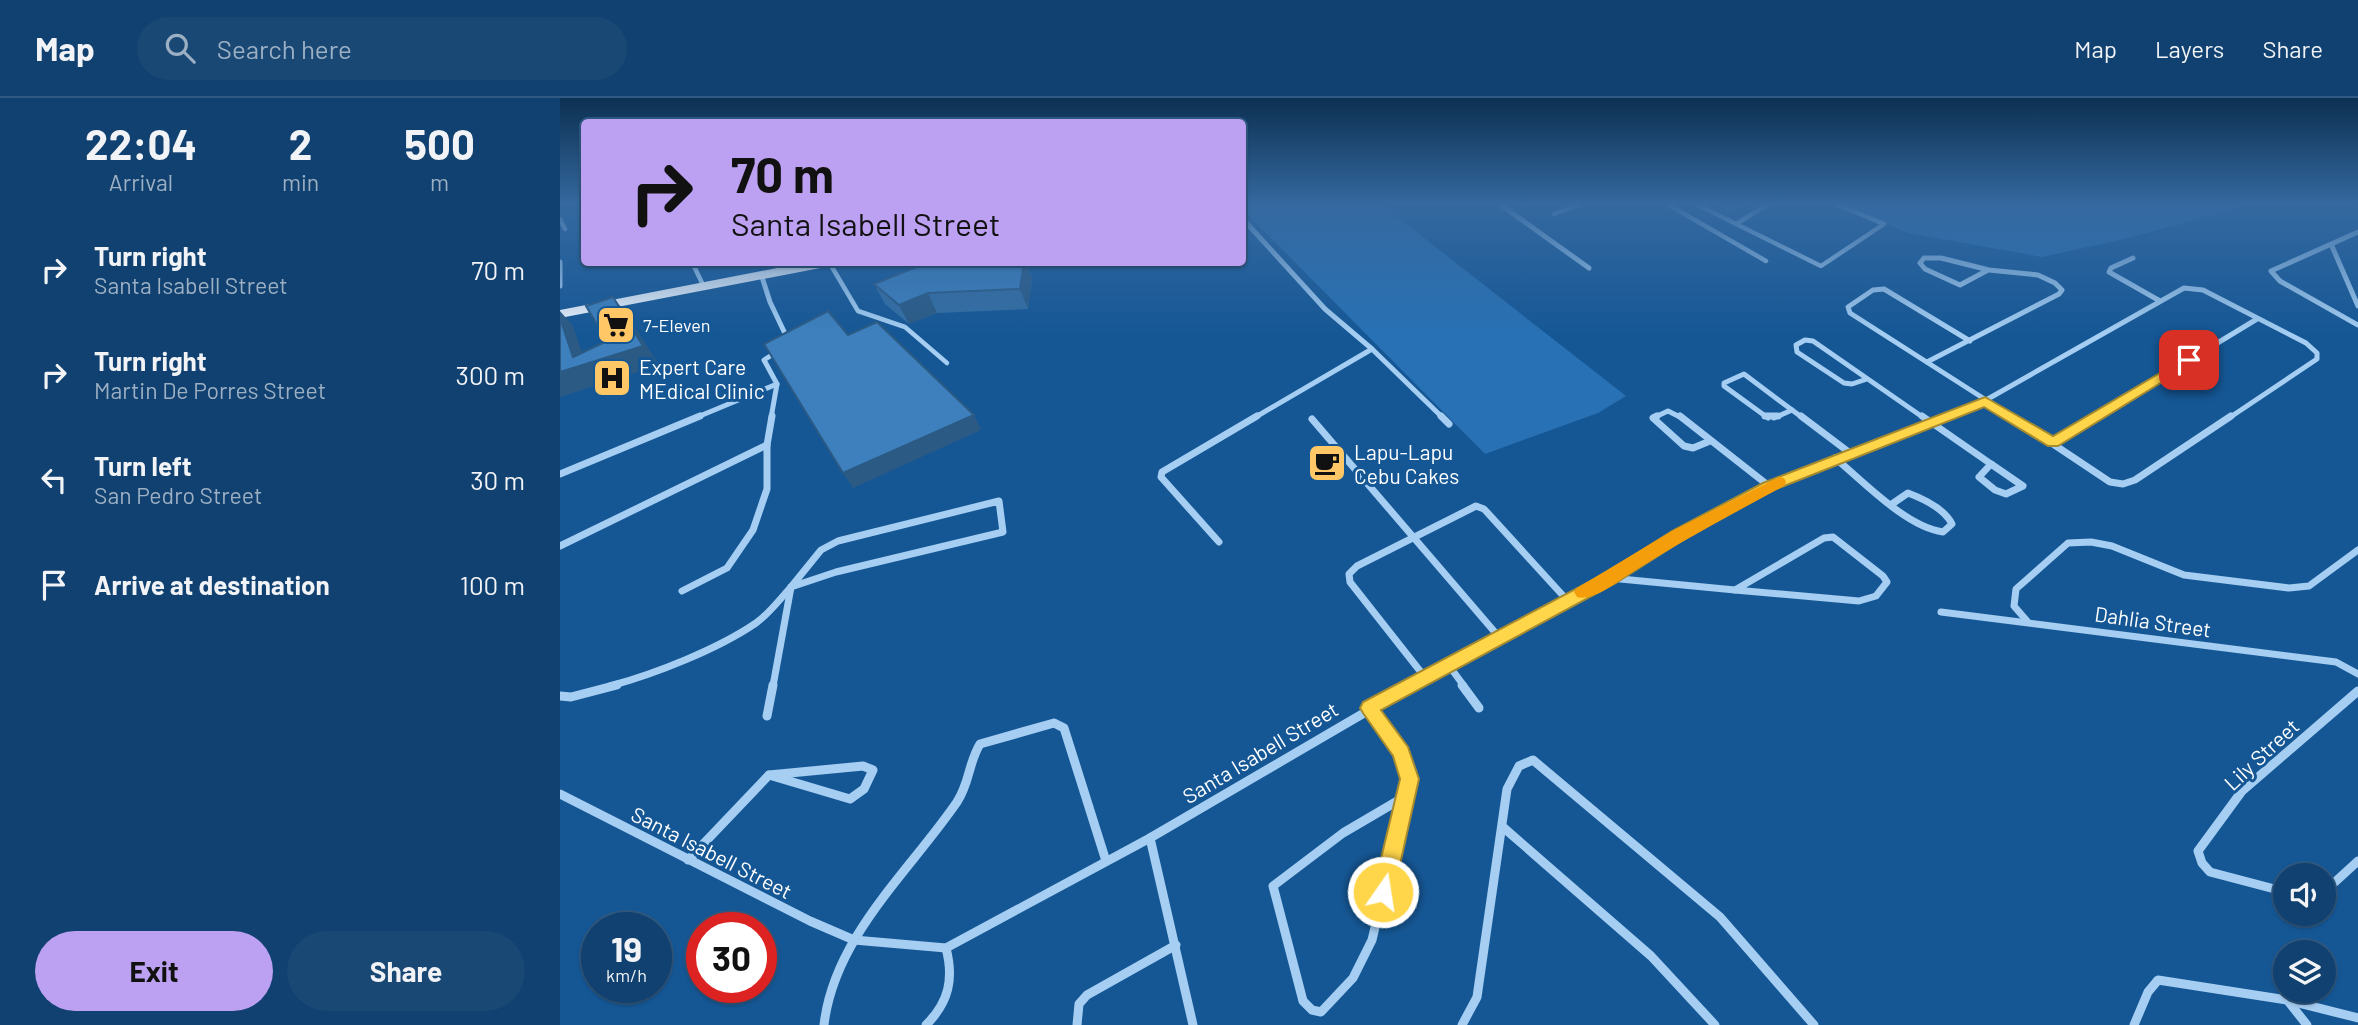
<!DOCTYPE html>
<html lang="en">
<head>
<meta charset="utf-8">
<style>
	body { margin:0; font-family:Barlow,sans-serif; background:#194875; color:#f1f3f6; height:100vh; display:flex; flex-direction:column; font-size:26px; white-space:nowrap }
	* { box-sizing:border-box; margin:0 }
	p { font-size:23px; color:#9cafc3 }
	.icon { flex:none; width:38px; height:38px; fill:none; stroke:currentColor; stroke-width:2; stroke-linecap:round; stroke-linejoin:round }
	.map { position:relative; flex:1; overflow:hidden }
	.drawer { display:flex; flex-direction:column; background:#104170; width:560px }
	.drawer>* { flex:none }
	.banner { position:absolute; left:21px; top:21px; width:665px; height:147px; border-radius:7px; box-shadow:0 2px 5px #0004,0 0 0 2px #305a83; background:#bca0f2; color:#111; overflow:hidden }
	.controls { position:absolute; left:1713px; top:765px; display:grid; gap:14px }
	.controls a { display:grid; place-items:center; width:63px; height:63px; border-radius:50%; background:#104170; box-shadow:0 2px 5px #0004,0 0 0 2px #305a83; font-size:35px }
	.speed { position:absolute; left:21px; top:814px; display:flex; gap:14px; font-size:35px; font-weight:700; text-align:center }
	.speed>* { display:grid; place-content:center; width:91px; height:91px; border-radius:50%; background:#104170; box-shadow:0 2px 5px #0004,0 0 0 2px #305a83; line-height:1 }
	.speed small { font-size:18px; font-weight:400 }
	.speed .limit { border:10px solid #d22; background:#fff; color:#111 }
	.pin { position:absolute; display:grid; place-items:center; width:60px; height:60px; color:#fff; margin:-30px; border-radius:14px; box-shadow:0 4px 10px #0006 }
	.me { position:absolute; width:77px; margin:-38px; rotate:13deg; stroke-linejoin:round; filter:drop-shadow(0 0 5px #0008) }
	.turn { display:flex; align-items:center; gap:24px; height:147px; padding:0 35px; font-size:32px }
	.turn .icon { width:91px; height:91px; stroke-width:2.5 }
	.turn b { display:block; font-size:49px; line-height:60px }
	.eta { display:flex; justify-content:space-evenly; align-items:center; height:119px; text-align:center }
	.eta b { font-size:42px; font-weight:700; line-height:49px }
	.action { display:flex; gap:14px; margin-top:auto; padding:14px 35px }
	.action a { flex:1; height:80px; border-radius:42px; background:#bca0f2; color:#111; font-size:28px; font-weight:700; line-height:80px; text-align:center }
	.action a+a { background:#194875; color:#f1f3f6 }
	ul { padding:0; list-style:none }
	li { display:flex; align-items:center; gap:21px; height:105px; padding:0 35px }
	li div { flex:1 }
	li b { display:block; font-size:26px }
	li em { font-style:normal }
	header { display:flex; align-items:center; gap:42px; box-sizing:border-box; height:98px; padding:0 35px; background:#104170; border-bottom:2px solid #305a83 }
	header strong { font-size:33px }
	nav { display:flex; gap:38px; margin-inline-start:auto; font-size:24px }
	.search { width:490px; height:63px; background:#194875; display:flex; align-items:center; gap:18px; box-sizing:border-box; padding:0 24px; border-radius:38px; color:#9cafc3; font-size:26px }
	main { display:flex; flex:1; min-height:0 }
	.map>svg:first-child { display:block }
</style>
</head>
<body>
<header>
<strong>Map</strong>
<div class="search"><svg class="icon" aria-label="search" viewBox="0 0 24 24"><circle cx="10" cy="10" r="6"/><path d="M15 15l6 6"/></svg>Search here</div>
<nav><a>Map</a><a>Layers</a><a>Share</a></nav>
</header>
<main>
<section class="drawer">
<div class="eta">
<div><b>22:04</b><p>Arrival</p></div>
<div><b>2</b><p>min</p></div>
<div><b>500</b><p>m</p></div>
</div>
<ul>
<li><svg class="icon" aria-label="right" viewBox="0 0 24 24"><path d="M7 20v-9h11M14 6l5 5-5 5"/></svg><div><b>Turn right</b><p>Santa Isabell Street</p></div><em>70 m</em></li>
<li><svg class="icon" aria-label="right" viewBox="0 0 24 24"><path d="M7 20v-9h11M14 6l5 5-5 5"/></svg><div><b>Turn right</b><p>Martin De Porres Street</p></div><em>300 m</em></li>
<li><svg class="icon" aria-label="left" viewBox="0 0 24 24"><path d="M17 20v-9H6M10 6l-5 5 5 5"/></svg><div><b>Turn left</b><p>San Pedro Street</p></div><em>30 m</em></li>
<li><svg class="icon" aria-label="arrive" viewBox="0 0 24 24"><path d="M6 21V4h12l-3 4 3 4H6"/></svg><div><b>Arrive at destination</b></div><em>100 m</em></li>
</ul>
<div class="action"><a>Exit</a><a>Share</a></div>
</section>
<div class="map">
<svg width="1798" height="927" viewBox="0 0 1798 927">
	<rect width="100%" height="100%" fill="#155795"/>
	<!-- green -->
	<g fill="#2871b4">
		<path d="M682,107h140l244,191 -28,17 -113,41 -242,-244z"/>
		<path d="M1284,107h405l-121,33 -86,19 -134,-24z"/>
	</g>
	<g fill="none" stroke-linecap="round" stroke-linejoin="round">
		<!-- service -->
		<g stroke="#a5cef2" stroke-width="4.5">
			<path d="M1109,107l97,56"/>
			<path d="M1138,107l123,61 63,-42 -46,-19"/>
			<path d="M994,116l24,-9"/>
			<path d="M0,121l5,10"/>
			<path d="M1176,126l31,-19"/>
			<path d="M132,164l12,25"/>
			<path d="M269,164l29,49 47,16 42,36"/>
		</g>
		<!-- minor-far2 -->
		<g stroke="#a5cef2" stroke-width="5">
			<path d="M941,107l88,63"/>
			<path d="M682,120l83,91 47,40 71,69"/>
			<path d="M1798,134l-87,39 9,10 78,44"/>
			<path d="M1771,146l27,62"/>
			<path d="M1573,160l-22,10 -2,4 51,29"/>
			<path d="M0,164v24"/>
			<path d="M202,179l8,25 19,40"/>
			<path d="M1410,243l-86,-52 -11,1 -25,17 2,6 136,87"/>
			<path d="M1367,264l132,-68 3,-4 -7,-7 -17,-8 -49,-5 -48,-12h-17l-4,5 5,6 35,16 28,-15"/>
			<path d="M1307,281l-15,5 -8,-1 -47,-31 -1,-7 9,-5 8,1 111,77"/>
			<path d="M1426,302l28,18"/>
			<path d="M1426,302l198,-112 19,2 103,53 11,10v6l-88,59"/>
			<path d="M1232,312l11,8"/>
			<path d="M135,320l82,-34"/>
			<path d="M211,320l6,-34 -13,-24 14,-9"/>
			<path d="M694,320l118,-69"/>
			<path d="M1093,320l15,-7 14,7"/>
			<path d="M1208,320l-44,-32v-3l20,-9 48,36"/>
			<path d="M1214,320l18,-8"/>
			<path d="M1382,320l44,-18"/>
			<path d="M1534,320l163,-99"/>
		</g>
		<!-- minor-far1 -->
		<g stroke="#a5cef2" stroke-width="7">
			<path d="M881,318l8,8"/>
			<path d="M1097,318l-4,2 31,28 9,2 17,-7"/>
			<path d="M1120,318l89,70"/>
			<path d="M1205,318h13"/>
			<path d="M1241,318l49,37"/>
			<path d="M1362,318l69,48"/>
			<path d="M1451,318l99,66 13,2 12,-4 96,-64"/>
			<path d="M752,321l187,218"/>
			<path d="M1493,345l44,-27"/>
			<path d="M1275,360c28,23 71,69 108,74l9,-8c-8,-16 -28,-25 -44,-31l-16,11"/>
			<path d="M1431,366l32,22 -17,8 -11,-4 -16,-13z"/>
			<path d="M0,376l140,-58"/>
			<path d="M439,403l4,31 -167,40 -45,15 30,-37 17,-9z"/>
			<path d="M1273,439l50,39 4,6 -11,14 -17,5 -124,-11 89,-52z"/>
			<path d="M659,444l-58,-65 1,-5 95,-56"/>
			<path d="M0,448l207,-101"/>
			<path d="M1050,480l125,12"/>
			<path d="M122,493l45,-23 26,-38 14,-41v-44l5,-29"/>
			<path d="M1381,514l395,50 22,12"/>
			<path d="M1467,523l-13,-15 2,-17 52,-46 23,-1 21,4 72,29 105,13 20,-2 49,-36"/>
			<path d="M887,565l17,23"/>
			<path d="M864,578l-74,-94 -1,-8 8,-8 119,-60 8,3 83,91"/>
			<path d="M50,588c45,-12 108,-37 146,-63 13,-9 24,-24 35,-36"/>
			<path d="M213,588l18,-99"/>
			<path d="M849,588l201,-108 68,-43 91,-49 178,-70"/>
		</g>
		<!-- minor -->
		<g stroke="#a5cef2" stroke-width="9">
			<path d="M902,587l17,23"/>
			<path d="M0,598l11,1 46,-12"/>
			<path d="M809,610c21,28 40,52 37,88"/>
			<path d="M207,618l6,-31"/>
			<path d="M303,668l10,4 -9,19 -14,10 -81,-24z"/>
			<path d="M0,696l250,127 44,19 92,8 204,-110 262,-153"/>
			<path d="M846,698l-34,144 -19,38 -32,34 -9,-2 -9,-9 -30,-115 70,-53z"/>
			<path d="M944,730l147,128 64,69"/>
			<path d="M590,740l43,187"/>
			<path d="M128,762l81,-85"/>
			<path d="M1726,794l-76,-20 -8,-9 -4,-12 44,-60 116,-100"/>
			<path d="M1764,794l34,-31"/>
			<path d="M1728,903l19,24"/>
			<path d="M264,927c10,-88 85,-153 133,-223 13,-20 11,-38 23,-58l74,-21 10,5 42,133"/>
			<path d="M366,927c23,-23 28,-46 20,-77"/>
			<path d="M517,927l2,-21 8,-9 89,-50"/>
			<path d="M902,927l15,-28 30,-208 12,-23 14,-6 187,157 94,108"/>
			<path d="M1574,927l14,-33 10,-12 129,20 71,18"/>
		</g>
		<!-- primary -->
		<path fill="#f0f7ff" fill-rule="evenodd" d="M248,164h29l-6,4 -271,52v-8z"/>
	</g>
	<!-- wall -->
	<g fill="#346ea3">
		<path d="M1155,107h27l-12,7z"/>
		<path d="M369,164h97l6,16 -4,31 -91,4 -28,11 -24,-20 -11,-20z"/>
	</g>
	<!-- shaded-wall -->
	<g fill="#2b5a84">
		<path d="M1172,107h10l-12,7z"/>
		<path d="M464,164h2l6,16 -4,31 -8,-20z"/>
		<path d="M368,195l9,20 -28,11 -10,-19z"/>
		<path d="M53,199l15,19 31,49 -99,32v-25l13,-15 -13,-39v-7l13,15 13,38 57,-18z"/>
		<path d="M414,317l7,15 -128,58 -10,-15z"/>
	</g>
	<!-- building -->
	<g fill="#3d80bd" stroke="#2b5a84" stroke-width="2">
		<path d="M369,164h95l-4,27 -92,4 -29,12 -25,-21z"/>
		<path d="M53,199l30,49 -83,26v-54l13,39 34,-16 -21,-35z"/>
		<path d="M268,213l20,24 29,-13 97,93 -131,58 -79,-129z"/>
	</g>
	<!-- sky -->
	<linearGradient id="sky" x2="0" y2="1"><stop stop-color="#0c3052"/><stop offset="0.45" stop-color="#3569a0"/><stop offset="1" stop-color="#3569a0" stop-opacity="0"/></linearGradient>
	<rect width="1798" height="236" fill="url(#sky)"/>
	<!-- route -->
	<path fill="#ffd54a" stroke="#a68a30" stroke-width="2" d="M1629,258l6,4 -2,3 -135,83h-10l-64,-39 -210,83 -91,50 -67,43 -235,127 27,37 11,32 -25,113 -3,7 -8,3 -7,-3 -3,-7 27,-113 -7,-23 -30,-43 -3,-5 3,-6 241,-128 68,-43 91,-48 222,-86 68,39z"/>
	<!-- slow -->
	<path fill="#f59e0b" d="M1219,379l5,1 2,4 -2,4c-53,28 -104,56 -155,88 -12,8 -37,28 -52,23l-3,-5 3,-4 95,-57z"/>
	<!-- icons -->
	<defs>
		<symbol id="supermarket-square" viewBox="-11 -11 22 22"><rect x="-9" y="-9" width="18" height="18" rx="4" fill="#ffc766" stroke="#155795"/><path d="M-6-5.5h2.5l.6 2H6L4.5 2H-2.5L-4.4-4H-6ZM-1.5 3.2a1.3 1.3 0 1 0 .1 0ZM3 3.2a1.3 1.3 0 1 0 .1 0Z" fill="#111"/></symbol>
		<symbol id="hospital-square" viewBox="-11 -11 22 22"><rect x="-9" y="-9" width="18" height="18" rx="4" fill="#ffc766" stroke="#155795"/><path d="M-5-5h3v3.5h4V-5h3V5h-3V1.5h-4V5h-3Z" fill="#111"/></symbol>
		<symbol id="cafe-square" viewBox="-11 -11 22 22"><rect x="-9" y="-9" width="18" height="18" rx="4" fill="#ffc766" stroke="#155795"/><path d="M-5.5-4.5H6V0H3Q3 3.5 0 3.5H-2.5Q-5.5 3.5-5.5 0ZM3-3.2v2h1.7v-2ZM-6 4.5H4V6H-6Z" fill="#111"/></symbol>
	</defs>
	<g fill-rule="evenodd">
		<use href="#supermarket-square" x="34" y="205" width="44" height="44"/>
		<use href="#hospital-square" x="30" y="258" width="44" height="44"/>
		<use href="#cafe-square" x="745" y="343" width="44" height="44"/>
	</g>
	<g text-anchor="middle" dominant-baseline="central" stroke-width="6" stroke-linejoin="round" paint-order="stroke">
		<!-- far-poi labels -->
		<g font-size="18" fill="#fff" stroke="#155795" text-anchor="start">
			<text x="83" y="227">7-Eleven</text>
		</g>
		<!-- poi labels -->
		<g font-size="21" fill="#fff" stroke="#155795" text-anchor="start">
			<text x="79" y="268">Expert Care<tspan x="79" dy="24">MEdical Clinic</tspan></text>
			<text x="794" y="353">Lapu-Lapu<tspan x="794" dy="24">Cebu Cakes</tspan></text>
		</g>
		<!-- street labels -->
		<g font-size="21" fill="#fff" stroke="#155795">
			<text transform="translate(1593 523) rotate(8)">Dahlia Street</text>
			<text transform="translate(700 654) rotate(-31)">Santa Isabell Street</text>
			<text transform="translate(1701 656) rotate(-43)">Lily Street</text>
			<text transform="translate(152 754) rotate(27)">Santa Isabell Street</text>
		</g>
	</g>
</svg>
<div class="controls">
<a><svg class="icon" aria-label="sound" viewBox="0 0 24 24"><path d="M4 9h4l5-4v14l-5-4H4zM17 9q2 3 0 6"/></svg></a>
<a><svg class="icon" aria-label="layers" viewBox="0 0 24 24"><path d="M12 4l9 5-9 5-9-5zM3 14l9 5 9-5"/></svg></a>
</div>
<div class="speed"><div>19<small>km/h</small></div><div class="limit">30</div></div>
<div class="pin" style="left:1629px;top:262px;background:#d93025"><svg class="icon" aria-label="arrive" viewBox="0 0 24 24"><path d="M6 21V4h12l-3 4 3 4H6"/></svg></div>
<svg class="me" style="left:823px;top:794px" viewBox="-20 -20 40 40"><circle r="17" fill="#ffd54a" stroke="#fff" stroke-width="3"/><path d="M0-11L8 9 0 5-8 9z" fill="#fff"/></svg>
<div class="banner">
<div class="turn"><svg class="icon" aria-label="right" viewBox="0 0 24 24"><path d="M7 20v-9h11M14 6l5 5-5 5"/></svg><div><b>70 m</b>Santa Isabell Street</div></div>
</div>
</div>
</main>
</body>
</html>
